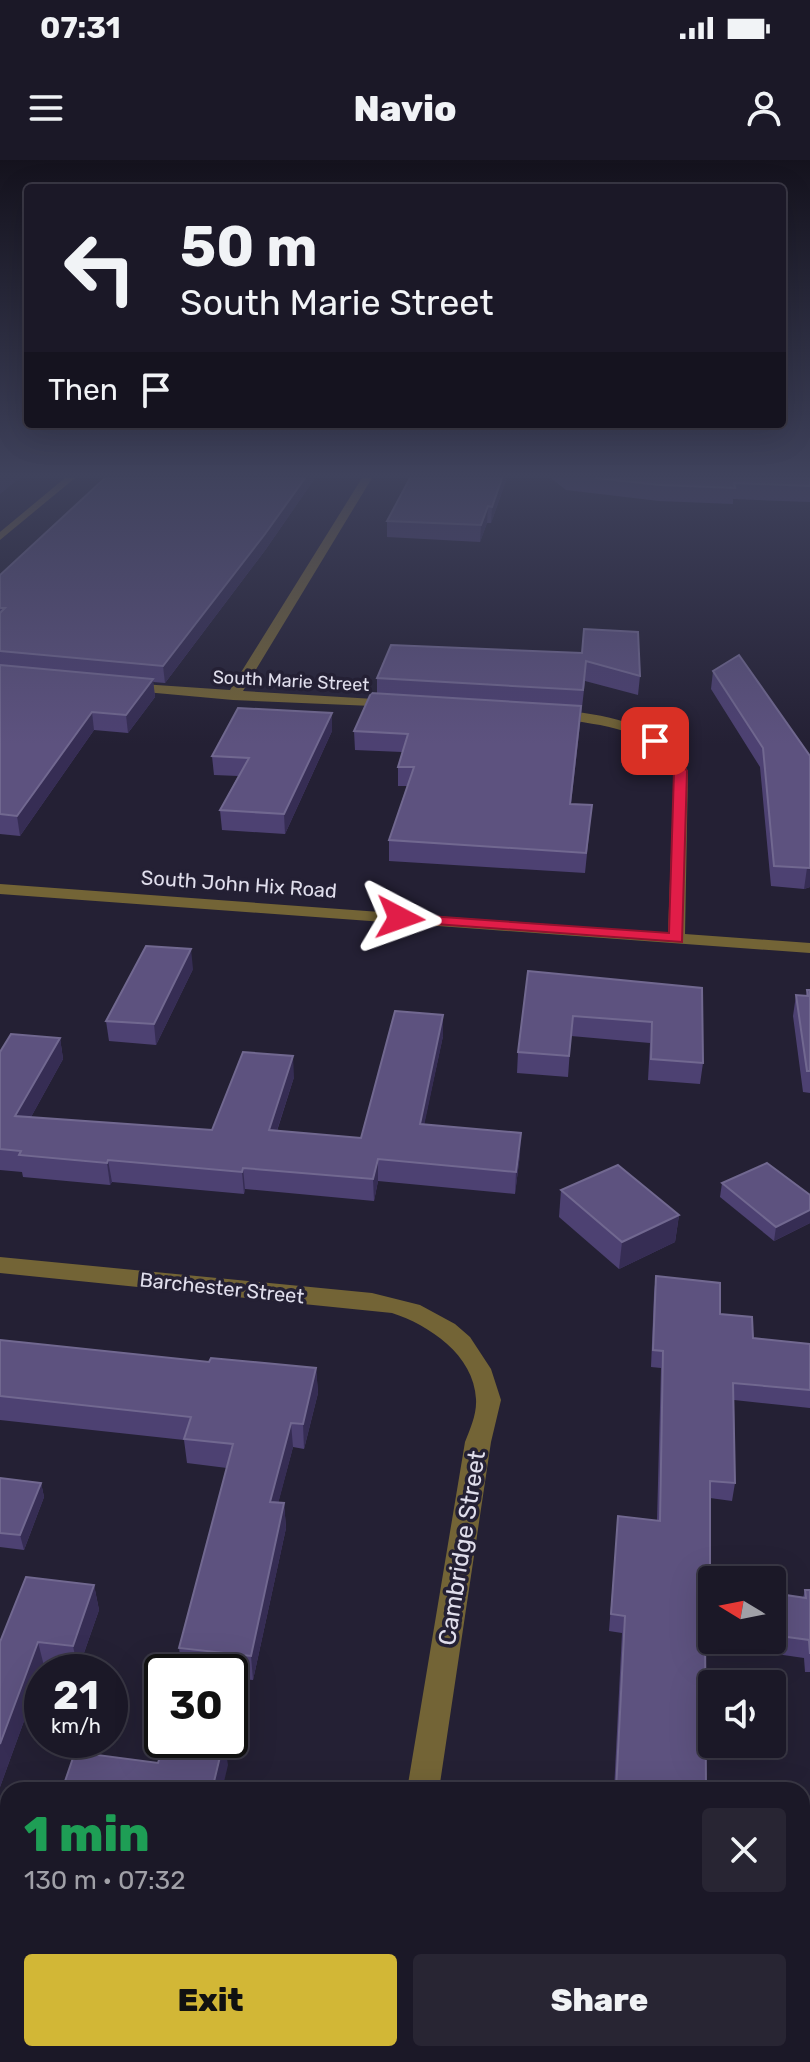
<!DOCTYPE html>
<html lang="en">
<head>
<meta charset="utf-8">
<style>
	body { margin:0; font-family:Rubik,sans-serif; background:#282533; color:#f1f3f6; height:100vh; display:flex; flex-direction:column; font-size:30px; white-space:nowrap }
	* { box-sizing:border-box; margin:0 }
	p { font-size:26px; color:#a0a0a7 }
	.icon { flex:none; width:44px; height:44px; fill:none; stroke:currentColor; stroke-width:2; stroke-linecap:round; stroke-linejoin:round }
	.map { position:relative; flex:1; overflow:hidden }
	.details { position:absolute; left:0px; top:1622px; width:810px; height:280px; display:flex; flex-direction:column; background:#1b1827; border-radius:24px 24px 0 0; box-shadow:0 8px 32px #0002,0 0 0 2px #393744 }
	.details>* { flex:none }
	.guide { position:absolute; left:24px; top:24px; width:762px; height:244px; border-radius:8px; box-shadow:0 8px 32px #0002,0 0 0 2px #393744; background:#1b1827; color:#f1f3f6; overflow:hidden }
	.needle { width:52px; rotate:280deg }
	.tools { position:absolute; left:698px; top:1406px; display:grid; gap:16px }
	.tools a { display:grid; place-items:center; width:88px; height:88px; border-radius:8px; background:#1b1827; box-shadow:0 8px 32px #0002,0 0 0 2px #393744; font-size:40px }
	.speed { position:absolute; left:24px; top:1494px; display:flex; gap:16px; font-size:40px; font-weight:700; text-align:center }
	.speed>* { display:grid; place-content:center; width:104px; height:104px; border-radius:50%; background:#1b1827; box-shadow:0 8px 32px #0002,0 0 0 2px #393744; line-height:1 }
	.speed small { font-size:20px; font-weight:400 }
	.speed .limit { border:4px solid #111; border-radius:12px; background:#fff; color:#111 }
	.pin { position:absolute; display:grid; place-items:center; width:68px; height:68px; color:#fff; margin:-34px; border-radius:16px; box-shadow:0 4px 12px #0006 }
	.me { position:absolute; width:88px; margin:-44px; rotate:94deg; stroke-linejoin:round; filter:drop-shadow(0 0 6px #0008) }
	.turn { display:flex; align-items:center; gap:28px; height:168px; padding:0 24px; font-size:36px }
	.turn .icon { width:104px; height:104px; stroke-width:2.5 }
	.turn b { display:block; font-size:56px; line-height:68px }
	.then { display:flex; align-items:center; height:76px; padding:0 24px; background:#0003; gap:16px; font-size:30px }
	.round { display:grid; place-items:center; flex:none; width:84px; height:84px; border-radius:8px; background:#282533 }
	.headline { display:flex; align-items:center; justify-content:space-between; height:136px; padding:0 24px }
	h1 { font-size:48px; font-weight:800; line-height:60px; color:#1e9e55 }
	.primary-button { display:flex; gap:16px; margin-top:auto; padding:16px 24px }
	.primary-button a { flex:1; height:92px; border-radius:8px; background:#d2b736; color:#111; font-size:32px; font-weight:800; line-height:92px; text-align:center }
	.primary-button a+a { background:#282533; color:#f1f3f6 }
	.status { display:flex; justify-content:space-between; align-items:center; height:56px; padding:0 40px; background:#1b1827; direction:ltr }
	.status svg { height:22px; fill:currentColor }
	header { display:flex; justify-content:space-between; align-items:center; height:104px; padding:0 24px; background:#1b1827; font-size:36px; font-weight:800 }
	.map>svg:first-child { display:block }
</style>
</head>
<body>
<div class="status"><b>07:31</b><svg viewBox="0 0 49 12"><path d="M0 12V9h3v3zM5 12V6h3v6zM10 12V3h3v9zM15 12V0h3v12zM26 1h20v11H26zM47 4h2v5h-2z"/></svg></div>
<header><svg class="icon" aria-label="menu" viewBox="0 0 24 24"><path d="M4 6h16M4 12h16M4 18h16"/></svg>Navio<svg class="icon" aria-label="person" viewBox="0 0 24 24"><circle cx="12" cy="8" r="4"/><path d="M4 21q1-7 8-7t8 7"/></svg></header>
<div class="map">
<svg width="810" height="1902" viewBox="0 0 810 1902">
	<rect width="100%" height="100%" fill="#242034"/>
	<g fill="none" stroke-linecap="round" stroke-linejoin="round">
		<!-- minor -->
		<g fill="#736436" fill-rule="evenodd">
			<path d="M65,318h10l-75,62v-8z"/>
			<path d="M362,318h10l-129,213 148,9 7,4 -2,3 -163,-7 -110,-10 -2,-3 6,-4 103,7z"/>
			<path d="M555,550c52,4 105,13 133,61l-3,163 125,9v10l-810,-59v-10l668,49 6,-162c-27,-47 -77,-45 -124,-54l-2,-3z"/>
			<path d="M0,1097l372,36 48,12 35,19 15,13 21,32 10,31 -10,42 -52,348h-32l58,-348c5,-13 12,-28 11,-43 -2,-44 -47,-74 -84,-86l-392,-40z"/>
			<path d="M364,1894h36l-2,8h-36z"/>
		</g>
	</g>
	<!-- wall -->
	<g fill="#4d4172">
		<path d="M105,318h210l-49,71 -101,134 -12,-1 2,15 -27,36 -34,-3 -74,106 -20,-2v-259z"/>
		<path d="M410,318h97l-16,45h-4l-7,19 -93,-5v-16z"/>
		<path d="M551,318h259v24l-77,-3v5l-74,-3 -93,-11z"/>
		<path d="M582,493l58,23 -2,19 -53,-14 -14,123 19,21 -5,48 -196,-12v-21l18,-54h-9v-19l4,-15 -47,-2 -1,-19 23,-37v-16z"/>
		<path d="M713,511l97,85v131l-6,2 -33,-3 -11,-119 -49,-78z"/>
		<path d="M332,571l-47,103 -63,-4 -2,-20 18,-34 -24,-1 -2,-19z"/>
		<path d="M193,809l-37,76 -47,-4 -3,-20z"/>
		<path d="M528,811l174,17 1,75 -3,21 -52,-4 2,-37 -79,-7 -3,41 -51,-4 1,-21z"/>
		<path d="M807,830h3v103l-7,-1 -10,-76 3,-21 10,1z"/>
		<path d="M443,876l-19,88 96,30 -5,40 -137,-13 -4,20 -129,-12 -1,5 -132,-12 -2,3 -87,-8 -1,-5 -22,-2v-118l60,-14 3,21 -32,58 181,13 82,-53 -17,54 84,7z"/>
		<path d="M722,1023l88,12v28l-36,18 -54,-44z"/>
		<path d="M561,1030l118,25 -4,27 -56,27 -60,-52z"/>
		<path d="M656,1116l64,38 33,24 57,6v64l-76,-8 1,83 -3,18 -22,-3v86h2v56h60v-47l31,5 2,-8h5v82h-5l-1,-14 -99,-14 1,146h-92l8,-157 -13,-2 9,-115 39,5 4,-153 -10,-1 3,-74z"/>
		<path d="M0,1180l209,22 107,6 2,25 -14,56 -11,-2 -15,56h6l2,25 -33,152 -23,-2v-6h-48l-3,-24 48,-180 -40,-5 -3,-23 -184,-20z"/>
		<path d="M0,1318l41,5 3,14 -20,53 -24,-3z"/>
		<path d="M94,1425l5,25 -21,60 -34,-4 -44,121v-145z"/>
	</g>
	<!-- shaded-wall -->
	<g fill="#362d54">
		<path d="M0,318h20l-20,16z"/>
		<path d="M305,318h10l-49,71 -101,134 -2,-17z"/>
		<path d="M502,318h5l-16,45 1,-16z"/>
		<path d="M488,346l-1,17 -7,19 1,-17z"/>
		<path d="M153,519l2,18 -27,36 -2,-18z"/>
		<path d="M92,552l2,18 -74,106 -3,-20z"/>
		<path d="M332,553v18l-47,103 -1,-20z"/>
		<path d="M807,708h3v19l-6,2z"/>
		<path d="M191,789l2,20 -37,76 -2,-21z"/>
		<path d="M443,855v21l-23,109v-21z"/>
		<path d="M60,878l3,21 -43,78 -5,-21z"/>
		<path d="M293,896l1,21 -24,75 -1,-22z"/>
		<path d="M521,973l-1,21 -5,40 1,-22z"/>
		<path d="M378,999v22l-4,20 -1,-22z"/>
		<path d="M108,1000l4,22 -2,3 -3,-22z"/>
		<path d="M243,1008l2,21 -1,5 -2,-22z"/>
		<path d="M810,1050v13l-36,18 2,-14z"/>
		<path d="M679,1055l-4,27 -56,27 3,-27z"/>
		<path d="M316,1208l2,25 -14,56 -1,-25z"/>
		<path d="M291,1263l2,24 -21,80 -2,-25z"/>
		<path d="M41,1323l3,14 -20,53 -4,-15z"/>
		<path d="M284,1343l2,25 -33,152 -2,-24z"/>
		<path d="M94,1425l5,25 -21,60 -5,-24z"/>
		<path d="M38,1482l6,24 -44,121v-43z"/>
		<path d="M224,1580l4,25 -6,25h-10z"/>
	</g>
	<!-- building -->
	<g fill="#5d527f" stroke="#716890" stroke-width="2">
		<path d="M105,318h200l-40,56 -102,132 -163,-15v-38l5,-5h-5v-33z"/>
		<path d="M410,318h92l-10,29 -4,-1 -7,19 -94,-4z"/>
		<path d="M596,318h214v8l-76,-3 1,5 -75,-3z"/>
		<path d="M584,469l54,3 2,44 -54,-15 -3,29 -206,-12 14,-33 191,8z"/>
		<path d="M739,495l71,101v112l-36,-2 -11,-118 -50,-77z"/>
		<path d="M0,505l153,14 -27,36 -34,-3 -75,104 -17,-2z"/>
		<path d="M371,533l210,13 -11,98 22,1 -6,48 -197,-13 25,-73h-16l10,-33 -54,-3z"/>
		<path d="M238,548l94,5 -48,101 -64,-4 29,-52 -37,-2z"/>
		<path d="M146,786l45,3 -37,75 -48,-3z"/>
		<path d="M528,811l174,17 1,75 -52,-4 1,-37 -79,-6 -4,40 -51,-4z"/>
		<path d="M807,830h3v81h-3l-11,-76 12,1z"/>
		<path d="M395,851l48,4 -23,109 101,9 -5,39 -138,-13 -5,20 -130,-11 -1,4 -134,-12 -1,3 -88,-8 2,-4 -21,-2v-97l11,-18 49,4 -45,78 197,14 31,-78 50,4 -24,74 92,8z"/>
		<path d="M767,1003l43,32v15l-34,17 -54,-44z"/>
		<path d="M618,1005l61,50 -57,27 -61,-52z"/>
		<path d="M656,1116l64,7v31l32,3 1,21 57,6v46l-77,-7 2,100 -25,-2v103h2v43h-7l1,163h-90l9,-174 -14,-2 7,-98 42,5 3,-170 -10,-1z"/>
		<path d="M0,1180l209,22 2,-4 105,10 -13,56 -12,-1 -21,79 14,1 -33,153 -72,-8 54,-204 -49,-5 7,-22 -191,-21z"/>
		<path d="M0,1318l41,5 -21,52 -20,-2z"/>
		<path d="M26,1417l68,8 -21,61 -35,-4 -38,102v-102z"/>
		<path d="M805,1430h5v64l-1,-14 -37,-5v-42l34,5z"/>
		<path d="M165,1580h59l-12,50h-150l13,-38 83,11z"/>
	</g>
	<!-- sky -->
	<linearGradient id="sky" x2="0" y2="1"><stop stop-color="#14121d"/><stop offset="0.54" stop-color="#3f425c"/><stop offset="1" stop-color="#3f425c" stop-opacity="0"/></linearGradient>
	<rect width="810" height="584" fill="url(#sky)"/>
	<!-- route -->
	<path fill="#e11d48" stroke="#92132f" stroke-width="2" d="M655,577l17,10 15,24 -5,171 -288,-21v-6l6,-1 269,19 5,-162 -11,-19 -14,-11z"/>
	<g text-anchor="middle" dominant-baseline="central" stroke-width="7" stroke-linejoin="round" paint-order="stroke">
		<!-- far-street labels -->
		<g font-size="18" fill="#e0deec" stroke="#242034">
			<text transform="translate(291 521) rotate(3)">South Marie Street</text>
		</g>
		<!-- street labels -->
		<g font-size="20" fill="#e0deec" stroke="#242034">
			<text transform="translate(239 724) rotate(4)">South John Hix Road</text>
			<text transform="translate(222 1128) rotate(6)">Barchester Street</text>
		</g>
		<!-- near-street labels -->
		<g font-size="24" fill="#e0deec" stroke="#242034">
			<text transform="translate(462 1388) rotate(-81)">Cambridge Street</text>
		</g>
	</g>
</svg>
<div class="tools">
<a><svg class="needle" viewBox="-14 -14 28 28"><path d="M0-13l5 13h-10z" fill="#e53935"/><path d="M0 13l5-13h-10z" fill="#a0a0a7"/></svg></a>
<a><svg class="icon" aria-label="sound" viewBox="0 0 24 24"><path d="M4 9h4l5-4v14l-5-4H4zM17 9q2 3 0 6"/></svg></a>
</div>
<div class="speed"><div>21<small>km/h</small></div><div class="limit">30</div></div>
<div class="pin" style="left:655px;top:581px;background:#d93025"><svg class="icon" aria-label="arrive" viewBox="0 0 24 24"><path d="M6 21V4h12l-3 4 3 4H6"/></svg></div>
<svg class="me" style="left:400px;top:758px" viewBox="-20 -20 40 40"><path d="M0-17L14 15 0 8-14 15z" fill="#e11d48" stroke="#fff" stroke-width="4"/></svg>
<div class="guide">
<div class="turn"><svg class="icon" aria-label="left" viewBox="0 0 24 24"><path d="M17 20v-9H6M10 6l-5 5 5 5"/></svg><div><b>50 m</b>South Marie Street</div></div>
<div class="then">Then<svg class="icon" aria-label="arrive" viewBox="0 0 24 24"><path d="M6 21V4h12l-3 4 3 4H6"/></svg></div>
</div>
<section class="details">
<div class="headline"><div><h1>1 min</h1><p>130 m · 07:32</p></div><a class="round"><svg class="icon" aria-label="close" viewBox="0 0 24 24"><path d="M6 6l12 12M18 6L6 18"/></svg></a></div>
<div class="primary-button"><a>Exit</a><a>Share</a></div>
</section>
</div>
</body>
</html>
